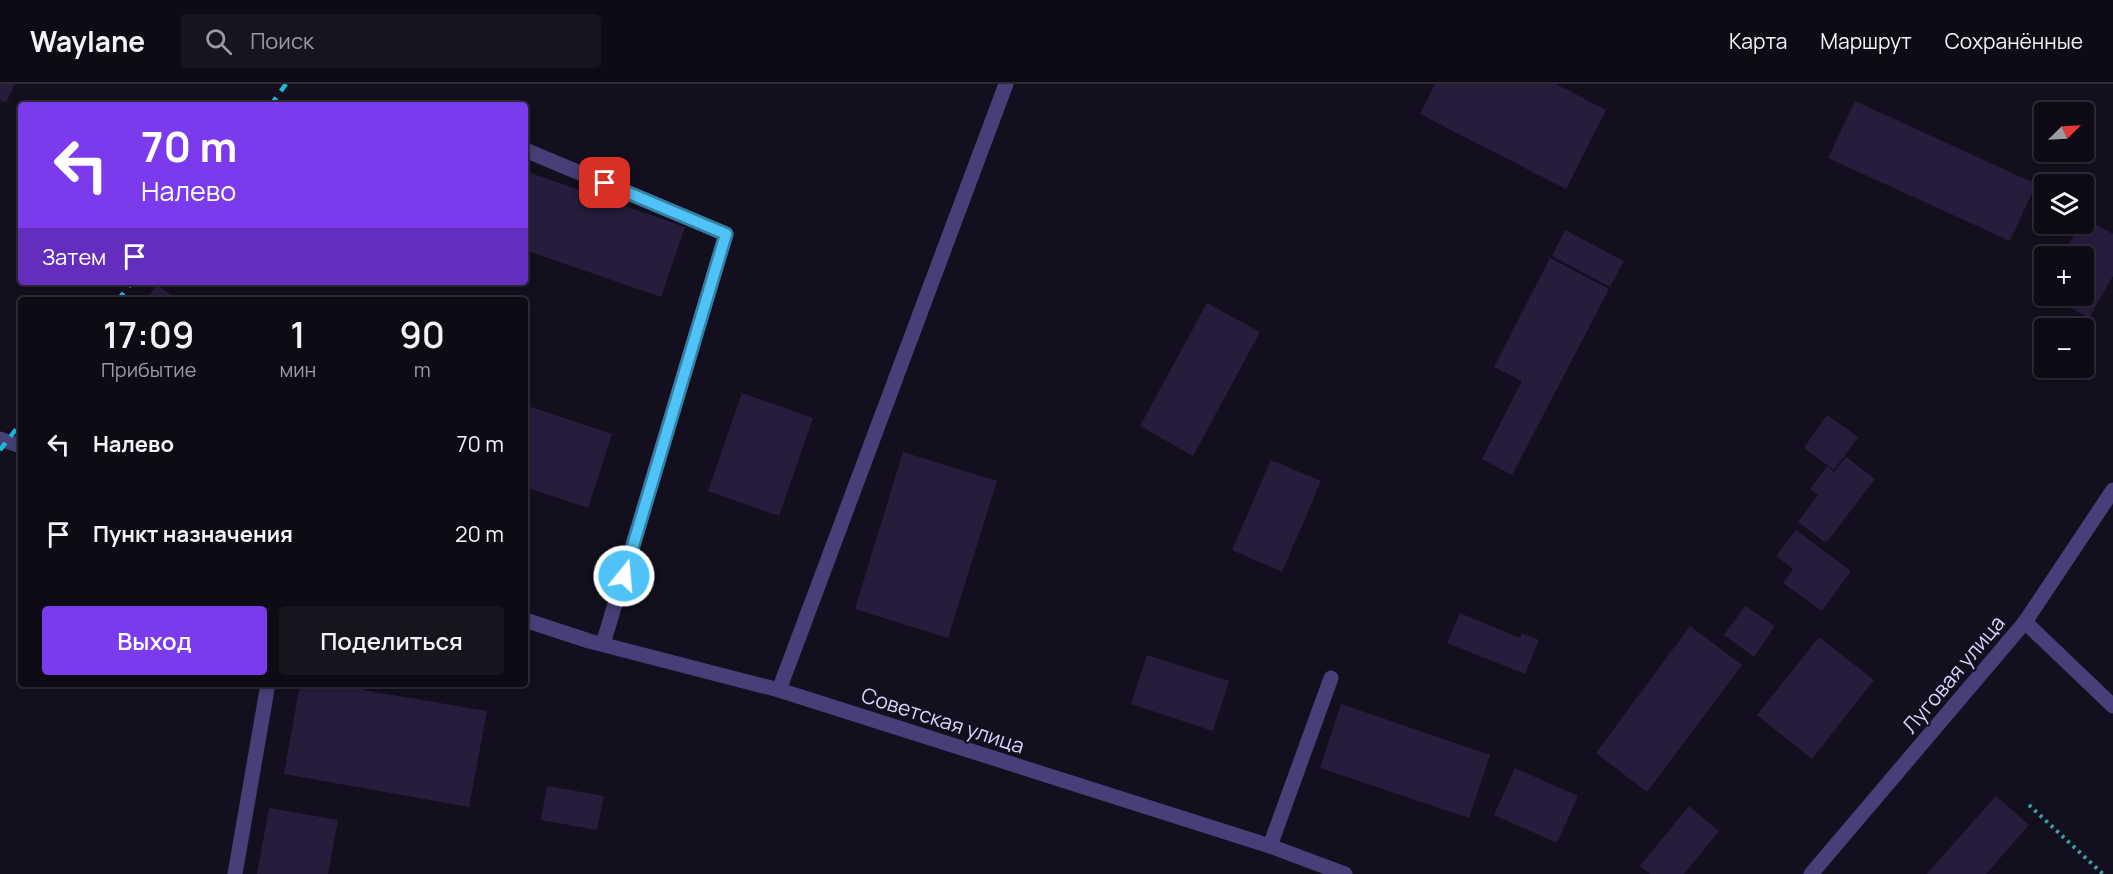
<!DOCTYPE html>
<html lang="ru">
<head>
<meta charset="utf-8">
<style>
	body { margin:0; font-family:Manrope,sans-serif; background:#17141f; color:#f1f3f6; height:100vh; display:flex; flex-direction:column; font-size:22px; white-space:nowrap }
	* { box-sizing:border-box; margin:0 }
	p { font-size:20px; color:#9b9ba1 }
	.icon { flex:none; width:33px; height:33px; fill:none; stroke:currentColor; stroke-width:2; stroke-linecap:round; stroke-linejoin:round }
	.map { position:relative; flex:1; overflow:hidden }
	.sheet { position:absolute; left:18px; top:213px; width:510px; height:390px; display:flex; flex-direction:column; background:#0e0b16; border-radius:6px; box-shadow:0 3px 9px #0003,0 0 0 2px #2e2b35 }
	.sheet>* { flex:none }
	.guide { position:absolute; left:18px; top:18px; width:510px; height:183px; border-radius:6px; box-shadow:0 3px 9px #0003,0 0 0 2px #2e2b35; background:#7c3aed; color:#fff; overflow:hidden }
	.needle { width:39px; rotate:66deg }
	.tools { position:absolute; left:2034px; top:18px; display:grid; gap:12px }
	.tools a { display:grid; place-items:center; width:60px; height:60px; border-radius:6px; background:#0e0b16; box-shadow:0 3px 9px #0003,0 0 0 2px #2e2b35; font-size:30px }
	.pin { position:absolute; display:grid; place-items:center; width:51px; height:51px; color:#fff; margin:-26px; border-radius:12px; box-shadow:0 3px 9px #0006 }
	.me { position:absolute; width:66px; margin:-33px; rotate:17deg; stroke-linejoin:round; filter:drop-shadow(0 0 4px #0008) }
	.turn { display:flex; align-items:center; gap:21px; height:126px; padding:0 24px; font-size:27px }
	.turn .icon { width:78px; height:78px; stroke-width:2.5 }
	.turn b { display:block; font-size:42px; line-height:51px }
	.then { display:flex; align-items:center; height:57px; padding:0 24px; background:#0003; gap:12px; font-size:22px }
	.eta { display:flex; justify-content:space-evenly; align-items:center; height:102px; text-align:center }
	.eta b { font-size:36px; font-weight:600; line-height:42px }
	.cta { display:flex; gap:12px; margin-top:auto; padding:12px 24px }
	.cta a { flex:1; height:69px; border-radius:6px; background:#7c3aed; color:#fff; font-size:24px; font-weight:600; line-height:69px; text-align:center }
	.cta a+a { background:#17141f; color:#f1f3f6 }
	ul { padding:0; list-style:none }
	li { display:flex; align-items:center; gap:18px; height:90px; padding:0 24px }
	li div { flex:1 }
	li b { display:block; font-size:22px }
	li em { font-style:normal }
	header { display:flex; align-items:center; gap:36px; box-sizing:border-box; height:84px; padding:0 30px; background:#0e0b16; border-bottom:2px solid #2e2b35 }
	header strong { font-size:28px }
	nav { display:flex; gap:33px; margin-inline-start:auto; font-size:21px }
	.search { width:420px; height:54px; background:#17141f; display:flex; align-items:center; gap:15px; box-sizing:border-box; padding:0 21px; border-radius:6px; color:#9b9ba1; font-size:22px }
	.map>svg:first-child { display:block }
</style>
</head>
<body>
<header>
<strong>Waylane</strong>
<div class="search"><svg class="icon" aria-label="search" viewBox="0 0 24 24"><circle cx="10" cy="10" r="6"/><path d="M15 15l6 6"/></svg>Поиск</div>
<nav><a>Карта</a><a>Маршрут</a><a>Сохранённые</a></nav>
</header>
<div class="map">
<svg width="2113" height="790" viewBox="0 0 2113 790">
	<rect width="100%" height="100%" fill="#130f1e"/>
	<!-- building -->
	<g fill="#261d3d">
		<path d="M0,0h15l-9,19 -6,-3z"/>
		<path d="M1435,0h121l50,26 -40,79 -146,-75z"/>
		<path d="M1855,17l181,83 -26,57 -182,-83z"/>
		<path d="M525,87l160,56 -24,70 -136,-47z"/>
		<path d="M2084,134l29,16v42l-24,42 -40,-22h35v-40h-22l19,-32h3z"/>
		<path d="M1565,146l59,31 -14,26 -58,-31z"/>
		<path d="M1550,174l59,31 -97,186 -30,-16 40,-78 -28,-14z"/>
		<path d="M156,201l24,15h-33z"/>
		<path d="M1207,219l53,29 -67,124 -53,-30z"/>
		<path d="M742,309l71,25 -34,98 -71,-25z"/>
		<path d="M525,321l87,29 -24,74 -63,-21z"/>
		<path d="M1827,331l31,22 -24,33 -30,-22z"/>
		<path d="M903,368l94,29 -49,157 -93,-29z"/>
		<path d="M1846,373l29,22 -49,64 -28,-21 20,-27 -8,-6 17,-23 7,6z"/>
		<path d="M1271,376l50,21 -39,91 -50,-22z"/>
		<path d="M1796,446l55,41 -29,40 -39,-28 10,-14 -17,-13z"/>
		<path d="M1745,522l30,20 -21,31 -30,-22z"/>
		<path d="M1460,529l60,25 2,-5 17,7 -14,34 -78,-31z"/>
		<path d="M1690,542l52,39 -95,127 -51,-39z"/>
		<path d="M1819,553l55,43 -62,79 -55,-44z"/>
		<path d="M1147,571l82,26 -16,50 -82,-27z"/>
		<path d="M300,600h64l-1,6 124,21 -18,96 -185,-33z"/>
		<path d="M1341,620l149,51 -21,63 -149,-50z"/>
		<path d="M1515,684l63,28 -21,47 -63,-28z"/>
		<path d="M547,702l57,10 -7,34 -56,-10z"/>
		<path d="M1996,712l33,29 -43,49h-59z"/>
		<path d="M1689,722l30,25 -35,43h-34l-10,-8z"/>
		<path d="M269,724l69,12 -10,54h-71z"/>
	</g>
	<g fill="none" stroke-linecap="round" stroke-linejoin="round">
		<!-- path -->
		<path stroke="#3ca1a3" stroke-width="4" stroke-dasharray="3 4.5" stroke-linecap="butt" d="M2029,721l74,69"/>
		<!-- service -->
		<g stroke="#463f78" stroke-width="15">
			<path d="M525,66l201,84 -123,410"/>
			<path d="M779,606l227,-606"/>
			<path d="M1270,762l61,-168"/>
		</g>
		<!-- minor -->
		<g stroke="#463f78" stroke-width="15">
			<path d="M2025,538l88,-132"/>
			<path d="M235,790l33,-190"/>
		</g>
		<!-- tertiary -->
		<g stroke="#463f78" stroke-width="15">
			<path d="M0,355l21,7"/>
			<path d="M525,536l64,21 190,49 491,156 75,28"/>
			<path d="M1811,790l214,-252 88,84"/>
		</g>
		<!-- rail -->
		<g stroke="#1bb9dc" stroke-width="4.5" stroke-dasharray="9 8" stroke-linecap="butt">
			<path d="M271,21l15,-21"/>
			<path d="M118,216l14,-18"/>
			<path d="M0,366l21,-27"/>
		</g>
	</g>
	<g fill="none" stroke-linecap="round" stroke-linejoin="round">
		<defs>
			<path id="route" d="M605,99l121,51 -102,342"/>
		</defs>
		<!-- route casing -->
		<use href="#route" stroke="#337fa1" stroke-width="15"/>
		<!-- route -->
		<use href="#route" stroke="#4fc3f7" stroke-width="10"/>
	</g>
	<g text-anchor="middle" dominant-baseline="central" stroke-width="4.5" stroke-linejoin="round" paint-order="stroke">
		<!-- street labels -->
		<g font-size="21" fill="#d9d2f9" stroke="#130f1e">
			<text transform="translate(1953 590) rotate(-50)">Луговая улица</text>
			<text transform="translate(943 636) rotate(18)">Советская улица</text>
		</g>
	</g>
</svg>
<div class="tools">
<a><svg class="needle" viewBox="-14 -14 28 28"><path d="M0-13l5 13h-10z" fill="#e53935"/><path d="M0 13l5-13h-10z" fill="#9b9ba1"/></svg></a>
<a><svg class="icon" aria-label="layers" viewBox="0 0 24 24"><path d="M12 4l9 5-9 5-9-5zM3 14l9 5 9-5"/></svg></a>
<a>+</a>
<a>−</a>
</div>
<div class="pin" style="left:605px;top:99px;background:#d93025"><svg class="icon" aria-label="arrive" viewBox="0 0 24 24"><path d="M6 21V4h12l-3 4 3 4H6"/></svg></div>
<svg class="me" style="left:624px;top:492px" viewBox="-20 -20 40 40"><circle r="17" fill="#4fc3f7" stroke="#fff" stroke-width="3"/><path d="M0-11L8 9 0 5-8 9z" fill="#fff"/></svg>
<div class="guide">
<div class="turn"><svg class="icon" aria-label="left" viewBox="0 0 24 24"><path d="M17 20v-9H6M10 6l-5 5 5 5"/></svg><div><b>70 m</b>Налево</div></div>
<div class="then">Затем<svg class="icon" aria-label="arrive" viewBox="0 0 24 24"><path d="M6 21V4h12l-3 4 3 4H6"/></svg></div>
</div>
<section class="sheet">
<div class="eta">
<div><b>17:09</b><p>Прибытие</p></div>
<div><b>1</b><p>мин</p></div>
<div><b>90</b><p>m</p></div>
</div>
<ul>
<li><svg class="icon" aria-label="left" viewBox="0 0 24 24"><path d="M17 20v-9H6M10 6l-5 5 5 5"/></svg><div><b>Налево</b></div><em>70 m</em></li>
<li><svg class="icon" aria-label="arrive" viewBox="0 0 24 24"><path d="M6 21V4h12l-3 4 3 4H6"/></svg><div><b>Пункт назначения</b></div><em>20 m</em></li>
</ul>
<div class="cta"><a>Выход</a><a>Поделиться</a></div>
</section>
</div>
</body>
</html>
